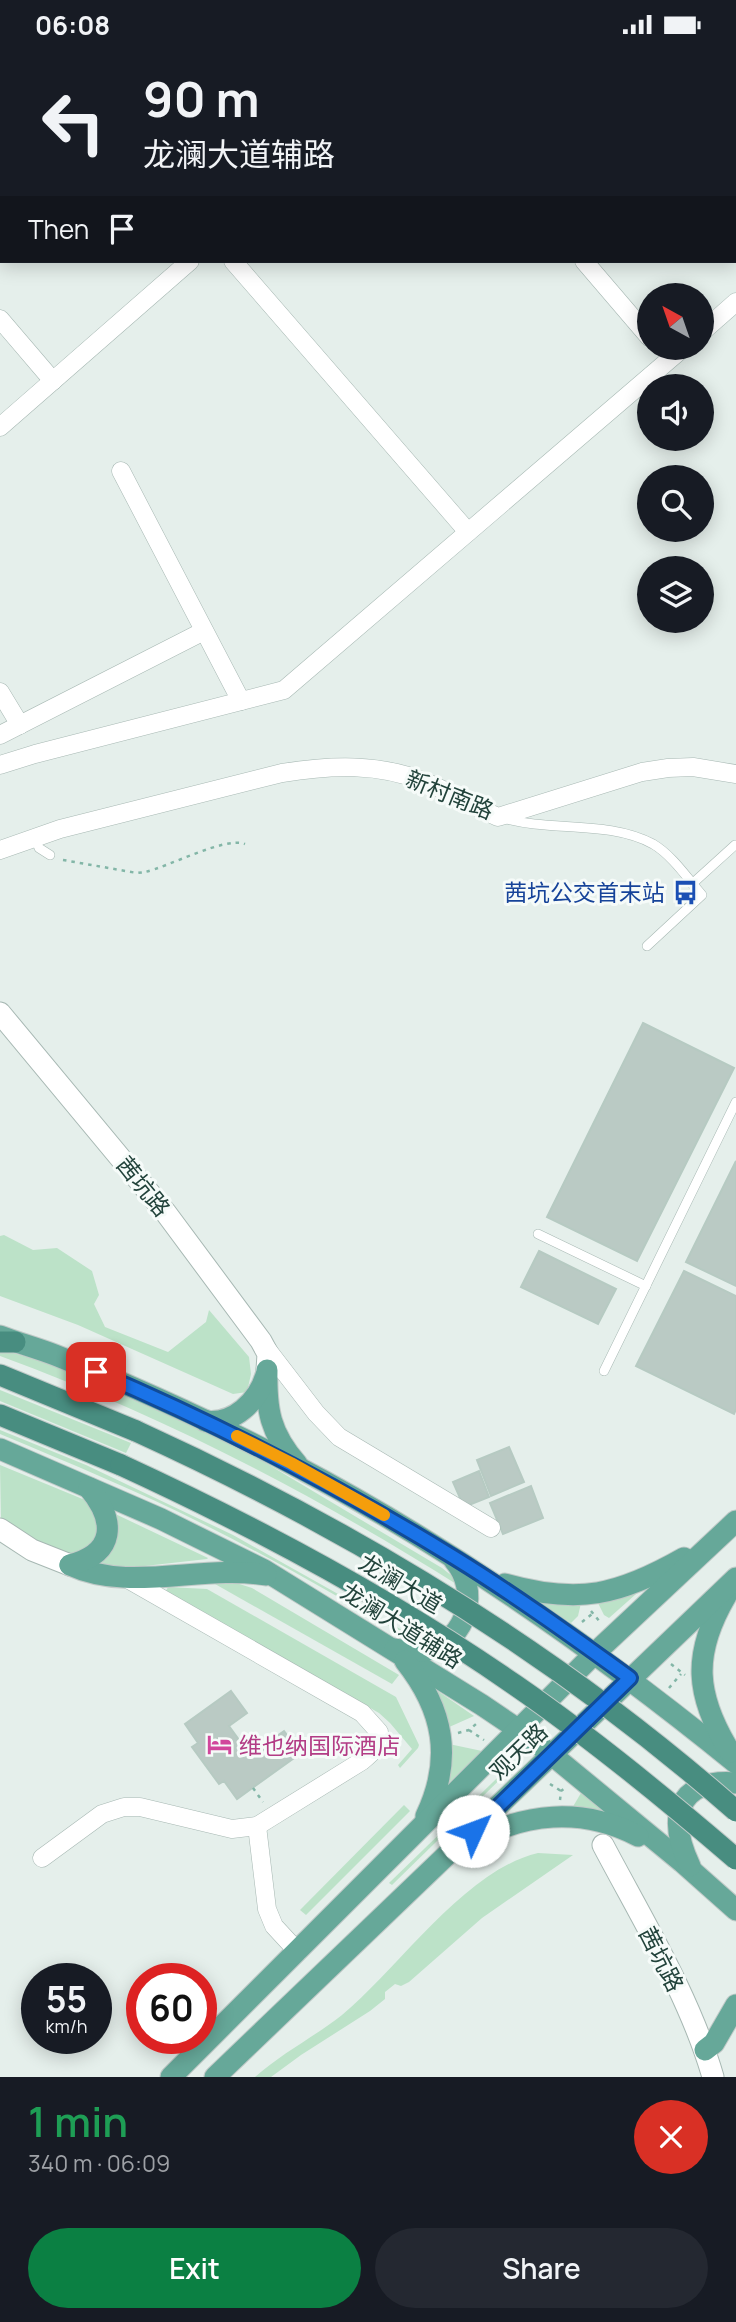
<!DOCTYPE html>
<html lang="en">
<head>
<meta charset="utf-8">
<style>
	body { margin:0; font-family:Manrope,"Noto Sans SC",sans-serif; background:#242831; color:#f1f3f6; height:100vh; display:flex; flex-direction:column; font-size:26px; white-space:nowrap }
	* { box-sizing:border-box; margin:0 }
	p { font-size:23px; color:#9ea1a6 }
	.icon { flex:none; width:38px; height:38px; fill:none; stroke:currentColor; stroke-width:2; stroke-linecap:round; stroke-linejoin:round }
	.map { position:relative; height:2028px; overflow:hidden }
	.sheet { display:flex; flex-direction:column; background:#171b24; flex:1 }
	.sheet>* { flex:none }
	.top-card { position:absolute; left:0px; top:0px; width:737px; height:214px; box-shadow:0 4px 18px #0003; background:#171b24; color:#f1f3f6; overflow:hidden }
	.needle { width:46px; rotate:320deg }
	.buttons { position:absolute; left:637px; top:234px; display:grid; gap:14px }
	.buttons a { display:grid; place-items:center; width:77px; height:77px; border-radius:50%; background:#171b24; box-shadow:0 4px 18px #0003; font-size:35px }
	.speed { position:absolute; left:21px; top:1914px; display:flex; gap:14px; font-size:35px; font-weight:700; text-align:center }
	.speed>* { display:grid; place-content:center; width:91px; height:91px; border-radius:50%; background:#171b24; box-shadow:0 4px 18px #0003; line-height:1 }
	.speed small { font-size:18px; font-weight:400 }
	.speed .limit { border:10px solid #d22; background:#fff; color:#111 }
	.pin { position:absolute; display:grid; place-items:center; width:60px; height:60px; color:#fff; margin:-30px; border-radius:14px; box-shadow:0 4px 10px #0006 }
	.me { position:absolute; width:77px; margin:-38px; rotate:47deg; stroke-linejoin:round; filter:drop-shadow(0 0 5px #0008) }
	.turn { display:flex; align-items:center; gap:24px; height:147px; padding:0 28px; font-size:32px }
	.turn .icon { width:91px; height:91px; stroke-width:2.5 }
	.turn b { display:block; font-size:49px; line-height:60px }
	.then { display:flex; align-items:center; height:66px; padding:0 28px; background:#0003; gap:14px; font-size:26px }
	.round { display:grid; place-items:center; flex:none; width:74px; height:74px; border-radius:37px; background:#242831 }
	.head { display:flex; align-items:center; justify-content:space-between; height:119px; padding:0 28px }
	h1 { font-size:42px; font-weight:600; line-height:52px; color:#1e9e55 }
	.action { display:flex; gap:14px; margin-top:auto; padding:14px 28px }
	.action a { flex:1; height:80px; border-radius:42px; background:#0b8043; color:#fff; font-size:28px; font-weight:600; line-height:80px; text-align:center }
	.action a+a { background:#242831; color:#f1f3f6 }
	.status { display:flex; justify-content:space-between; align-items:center; height:49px; padding:0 35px; background:#171b24; direction:ltr }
	.status svg { height:19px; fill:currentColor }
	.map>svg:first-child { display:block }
</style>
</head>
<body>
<div class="status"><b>06:08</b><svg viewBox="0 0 49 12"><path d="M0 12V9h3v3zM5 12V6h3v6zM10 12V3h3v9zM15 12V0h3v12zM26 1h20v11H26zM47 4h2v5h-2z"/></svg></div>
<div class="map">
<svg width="736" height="2028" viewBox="0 0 736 2028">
	<rect width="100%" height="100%" fill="#e5efeb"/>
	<!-- green -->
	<g fill="#bce2c8">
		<path d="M4,1186l29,15 24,-2 35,23 7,24 -5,9 11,23 63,25 38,-30 3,-12 40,47 2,17 -4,18 -14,2 -155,-69 -78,-29v-60z"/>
		<path d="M0,1300l64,19 163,72 215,128 10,8 9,11c-146,-92 -299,-172 -461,-231z"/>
		<path d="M0,1341l131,53 -5,10 -126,-52z"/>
		<path d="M0,1381l86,35 147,70 194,109 -17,-6c-68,-39 -135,-78 -205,-113 -67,-34 -136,-62 -205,-91z"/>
		<path d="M0,1416l85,35 9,8 6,20 -9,19c-6,3 -14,7 -21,7 -20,1 -53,-24 -69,-35z"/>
		<path d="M109,1462l99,47 -1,1 -80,9 -31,-4c24,-17 17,-27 13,-53z"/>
		<path d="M208,1531l25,2 19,6 147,87 -7,9z"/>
		<path d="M168,1538l39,2 189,108 23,48 -1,3 -18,20 -2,-3 14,-16 -22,-26 -11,-10 -213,-122z"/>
		<path d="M634,1541l2,4 -27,24 -5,-3 -7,-14z"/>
		<path d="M543,1551l38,3 -3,13 -7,7 -29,-19z"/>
		<path d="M432,1638l42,29 -27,12z"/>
		<path d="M449,1695l33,7 -37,36z"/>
		<path d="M525,1702v4l-133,130 -3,-2z"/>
		<path d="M581,1744l34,26 -44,-9z"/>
		<path d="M404,1756l6,6 -104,104 -6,-5z"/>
		<path d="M538,1804l35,2 -91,63 -73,64 -8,4 -6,-2 -10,8v7l-15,12 -69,44 -30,22h-16c27,-24 59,-40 87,-62 58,-48 123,-145 196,-162z"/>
	</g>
	<!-- building -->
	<g fill="#bacac4" stroke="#b6cac2" stroke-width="2">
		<path d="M643,974l91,45 -97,193 -90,-44z"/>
		<path d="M736,1112v125l-50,-24z"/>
		<path d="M539,1202l77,38 -18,35 -77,-37z"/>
		<path d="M684,1222l52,25v113l-2,5 -98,-48z"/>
		<path d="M509,1398l15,35 -33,14 -14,-36z"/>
		<path d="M479,1422l10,26 -25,10 -11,-25z"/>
		<path d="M531,1437l12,32 -40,16 -13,-31z"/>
		<path d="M231,1642l16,22 -18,13 21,29 34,-24 17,22 -64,46 -13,-18 -5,3 -27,-37 6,-4 -13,-19z"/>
	</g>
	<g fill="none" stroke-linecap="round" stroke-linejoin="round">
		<defs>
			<g id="service">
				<path d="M503,769c48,14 105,2 150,26 19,11 35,35 49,51l-55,51"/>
				<path d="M35,788l4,11 11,7"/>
				<path d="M692,835l43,-39"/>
				<path d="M538,1185l108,52"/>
				<path d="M604,1322l132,-269"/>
			</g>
			<g id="minor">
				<path d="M51,0l2,2"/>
				<path d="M402,0l1,2"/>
				<path d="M429,2l2,-2"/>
				<path d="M0,85l2,-1"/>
				<path d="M233,212l235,271"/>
				<path d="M584,212l65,76"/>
				<path d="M0,270l53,62"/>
				<path d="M702,283l34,-30"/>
				<path d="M0,378l190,-166"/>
				<path d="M121,422l120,230"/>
				<path d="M0,643l20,33"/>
				<path d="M0,686l204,-104"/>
				<path d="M0,716l35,-11 249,-64 399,-342"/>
				<path d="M0,801l60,-21 222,-56c49,-8 97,-10 143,9 25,10 48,24 73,35l144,-45 26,-4 25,-1 43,7"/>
				<path d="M263,1295l53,69 23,24 152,91"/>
				<path d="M257,1777l10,83 7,17 24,26"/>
				<path d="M42,1809l60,-44 22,-7h16l92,22 25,-3 105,-65c11,-9 17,-14 17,-29l-17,-19 -238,-136"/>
			</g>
			<g id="tertiary">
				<path d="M0,964l166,200 95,128 7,13 -1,16"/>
				<path d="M0,1480l32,21 38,15"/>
				<path d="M603,1796c39,74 87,152 110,232"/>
			</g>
			<g id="primary">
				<path d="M0,1287c18,7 37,12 55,19 80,32 160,68 237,109 158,83 305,186 444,299"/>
				<path d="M267,1321c-1,40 3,63 30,94"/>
				<path d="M205,1372c29,4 53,-20 61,-46"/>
				<path d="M0,1400l161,70 103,51 218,135 37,25 33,25 130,107 54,48"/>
				<path d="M70,1516c60,28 132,-1 196,10"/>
				<path d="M70,1516c46,-12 46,-44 19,-77"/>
				<path d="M505,1535c74,21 114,11 179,-26"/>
				<path d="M726,1547c-34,58 -31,99 4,156"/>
				<path d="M395,1600c11,2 22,4 33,1 40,-11 52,-60 26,-90"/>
				<path d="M405,1612c39,49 48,98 21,155"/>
				<path d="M469,1795c54,-32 113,-37 169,-8"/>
				<path d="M690,1817c-22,-46 -15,-88 46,-83"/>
				<path d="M705,2001l9,-7 22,-38"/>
				<path d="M171,2028l424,-424 141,-132"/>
				<path d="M215,2028l521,-499"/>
			</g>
			<g id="trunk">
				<path d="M0,1293h15"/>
				<path d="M0,1326l136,56"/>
				<path d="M0,1366l121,50"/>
			</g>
		</defs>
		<!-- service casing -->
		<use href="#service" stroke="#a7b8b3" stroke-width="10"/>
		<!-- minor casing -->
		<use href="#minor" stroke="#a7b8b3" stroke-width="19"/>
		<!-- tertiary casing -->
		<use href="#tertiary" stroke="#a7b8b3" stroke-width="23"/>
		<!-- primary casing -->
		<use href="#primary" stroke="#c1cac8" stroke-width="23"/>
		<!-- trunk casing -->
		<use href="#trunk" stroke="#c1cac8" stroke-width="23"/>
		<!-- path -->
		<g stroke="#83b6a7" stroke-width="2.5" stroke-dasharray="3.5 5" stroke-linecap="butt">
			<path d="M63,811l74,13 8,-1c23,-5 81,-36 100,-28"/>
			<path d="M591,1562l9,11"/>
			<path d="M582,1573l10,-8"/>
			<path d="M671,1615l14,11"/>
			<path d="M669,1639l12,-14"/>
			<path d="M469,1681l15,10"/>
			<path d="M458,1684l11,-3 7,-6"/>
			<path d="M550,1735l11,7"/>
			<path d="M253,1739l10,14"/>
			<path d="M560,1751l1,-9 4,-3"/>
		</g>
		<!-- service -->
		<use href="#service" stroke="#fff" stroke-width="9"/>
		<!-- minor -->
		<use href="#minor" stroke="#fff" stroke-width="18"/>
		<!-- tertiary -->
		<use href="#tertiary" stroke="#fff" stroke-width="21"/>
		<!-- primary -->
		<use href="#primary" stroke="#66a899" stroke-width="21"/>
		<!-- trunk -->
		<use href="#trunk" stroke="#488d80" stroke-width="21"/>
		<defs>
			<g id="trunk-bridge">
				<path d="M136,1382c215,98 422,223 600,380"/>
				<path d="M121,1416c137,63 270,134 394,220 77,53 150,113 221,174"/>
			</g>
		</defs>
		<!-- trunk-bridge casing -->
		<use href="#trunk-bridge" stroke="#c1cac8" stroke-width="23" stroke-linecap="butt"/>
		<!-- trunk-bridge -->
		<use href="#trunk-bridge" stroke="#488d80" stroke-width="21"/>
	</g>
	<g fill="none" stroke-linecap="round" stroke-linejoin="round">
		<defs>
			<path id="route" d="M96,1323c124,53 244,115 359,186 60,37 118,79 175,120l-157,153"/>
		</defs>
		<!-- route casing -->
		<use href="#route" stroke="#114b97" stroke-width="18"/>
		<!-- route -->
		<use href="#route" stroke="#1a73e8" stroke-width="12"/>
		<!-- slow -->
		<path stroke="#f59e0b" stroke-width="12" d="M237,1387l54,27 93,52"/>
	</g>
	<!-- icons -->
	<defs>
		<symbol id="bus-bare" viewBox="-9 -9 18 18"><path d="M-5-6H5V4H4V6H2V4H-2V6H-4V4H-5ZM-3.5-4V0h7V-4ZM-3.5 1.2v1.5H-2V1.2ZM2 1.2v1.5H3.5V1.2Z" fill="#1a4fb4" stroke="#f6fbf9" stroke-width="2.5" paint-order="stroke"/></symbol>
		<symbol id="hotel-bare" viewBox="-9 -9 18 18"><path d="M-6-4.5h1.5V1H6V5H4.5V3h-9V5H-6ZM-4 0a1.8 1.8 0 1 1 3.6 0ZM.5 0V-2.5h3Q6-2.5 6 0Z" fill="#d1479c" stroke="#f6fbf9" stroke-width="2.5" paint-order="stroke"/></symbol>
	</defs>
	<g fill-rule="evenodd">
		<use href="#bus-bare" x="668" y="826" width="35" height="35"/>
		<use href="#hotel-bare" x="202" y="1678" width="35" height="35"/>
	</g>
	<g text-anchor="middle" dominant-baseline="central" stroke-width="6" stroke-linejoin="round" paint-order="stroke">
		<!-- street labels -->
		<g font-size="23" fill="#22433b" stroke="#f6fbf9">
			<text transform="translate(450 745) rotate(22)">新村南路</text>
			<text transform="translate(144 1137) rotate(51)">茜坑路</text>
			<text transform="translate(401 1534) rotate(31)">龙澜大道</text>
			<text transform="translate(402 1576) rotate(32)">龙澜大道辅路</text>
			<text transform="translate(518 1702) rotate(-44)">观天路</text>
			<text transform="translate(662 1910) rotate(63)">茜坑路</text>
		</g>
		<!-- transit labels -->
		<g font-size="23" fill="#164399" stroke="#f6fbf9" text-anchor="end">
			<text x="665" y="843">茜坑公交首末站</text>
		</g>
		<!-- hotel labels -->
		<g font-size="23" fill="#b23c85" stroke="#f6fbf9" text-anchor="start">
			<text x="239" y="1696">维也纳国际酒店</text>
		</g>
	</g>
</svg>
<div class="buttons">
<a><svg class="needle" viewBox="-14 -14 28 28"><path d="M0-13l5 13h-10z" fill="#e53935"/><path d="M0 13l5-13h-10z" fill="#9ea1a6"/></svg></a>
<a><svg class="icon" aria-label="sound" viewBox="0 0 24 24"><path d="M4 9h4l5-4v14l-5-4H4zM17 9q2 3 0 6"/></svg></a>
<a><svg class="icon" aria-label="search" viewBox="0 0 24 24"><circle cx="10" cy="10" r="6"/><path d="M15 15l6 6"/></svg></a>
<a><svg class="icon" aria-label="layers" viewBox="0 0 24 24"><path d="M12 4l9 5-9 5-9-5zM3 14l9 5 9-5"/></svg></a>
</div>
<div class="speed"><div>55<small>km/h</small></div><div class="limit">60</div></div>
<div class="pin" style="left:96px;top:1323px;background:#d93025"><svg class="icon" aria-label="arrive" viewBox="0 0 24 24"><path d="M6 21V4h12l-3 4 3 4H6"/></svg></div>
<svg class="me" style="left:473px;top:1782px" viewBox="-20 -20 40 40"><circle r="19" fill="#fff"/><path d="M0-13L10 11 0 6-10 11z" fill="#1a73e8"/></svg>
<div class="top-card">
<div class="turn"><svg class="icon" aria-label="left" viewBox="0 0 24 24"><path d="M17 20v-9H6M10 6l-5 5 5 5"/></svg><div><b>90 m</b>龙澜大道辅路</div></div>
<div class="then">Then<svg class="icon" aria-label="arrive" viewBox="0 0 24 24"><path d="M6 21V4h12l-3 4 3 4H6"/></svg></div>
</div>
</div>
<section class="sheet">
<div class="head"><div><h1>1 min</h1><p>340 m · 06:09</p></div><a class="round" style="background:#d93025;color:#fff"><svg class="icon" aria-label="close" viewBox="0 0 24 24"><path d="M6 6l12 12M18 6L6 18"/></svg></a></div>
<div class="action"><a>Exit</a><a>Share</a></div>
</section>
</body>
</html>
